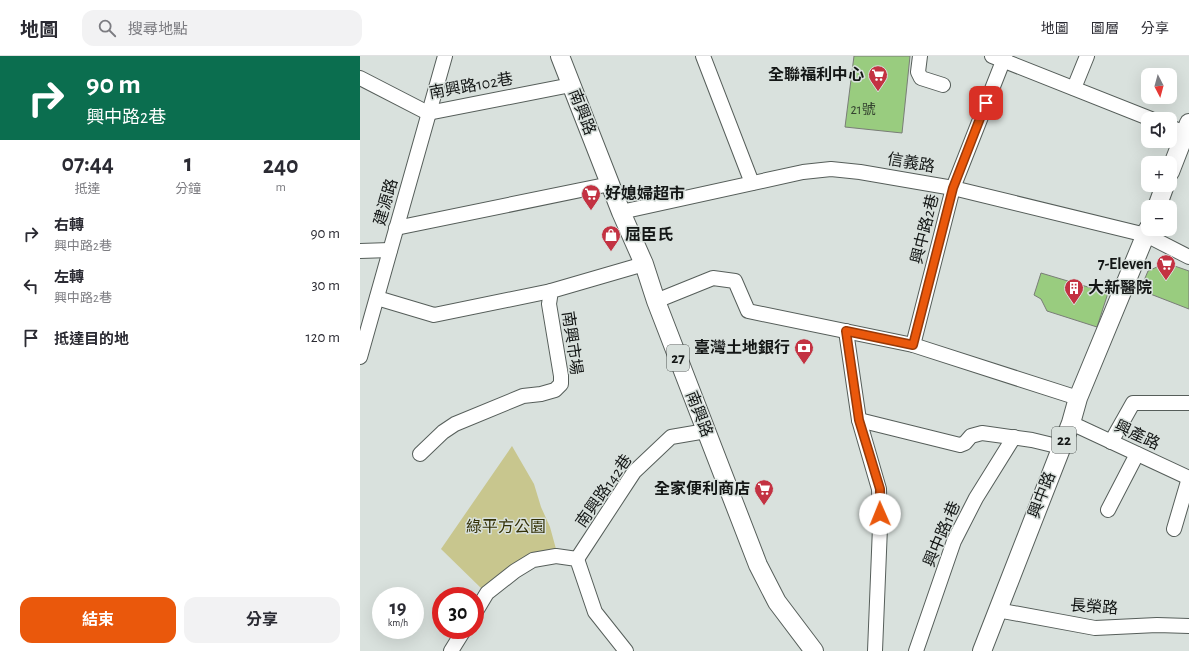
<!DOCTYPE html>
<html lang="zh-TW">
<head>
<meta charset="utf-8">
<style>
	body { margin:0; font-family:"Alegreya Sans","Noto Sans TC",sans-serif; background:#f2f2f3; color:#2b2b33; height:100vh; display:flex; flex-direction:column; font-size:15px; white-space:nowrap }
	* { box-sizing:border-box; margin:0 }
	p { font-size:13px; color:#7c7c81 }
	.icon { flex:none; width:22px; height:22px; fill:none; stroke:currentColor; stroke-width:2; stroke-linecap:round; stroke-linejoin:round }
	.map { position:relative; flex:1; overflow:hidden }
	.details { display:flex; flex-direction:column; background:#fff; width:360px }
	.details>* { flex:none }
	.top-card { background:#0b6e4f; color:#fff; overflow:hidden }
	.needle { width:26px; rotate:174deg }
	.buttons { position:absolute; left:781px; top:12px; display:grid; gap:8px }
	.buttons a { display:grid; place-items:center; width:36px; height:36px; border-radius:8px; background:#fff; box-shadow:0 4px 16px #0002; font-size:20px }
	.speed { position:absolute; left:12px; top:531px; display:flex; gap:8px; font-size:20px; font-weight:700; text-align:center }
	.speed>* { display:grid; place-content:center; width:52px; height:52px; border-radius:50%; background:#fff; box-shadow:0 4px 16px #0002; line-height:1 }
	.speed small { font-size:10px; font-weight:400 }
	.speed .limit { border:6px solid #d22; background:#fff; color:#111 }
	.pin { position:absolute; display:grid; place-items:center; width:34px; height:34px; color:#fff; margin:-17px; border-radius:8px; box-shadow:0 2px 6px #0006 }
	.me { position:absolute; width:44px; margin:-22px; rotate:359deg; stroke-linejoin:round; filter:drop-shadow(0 0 3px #0008) }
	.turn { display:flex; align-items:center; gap:14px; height:84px; padding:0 20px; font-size:18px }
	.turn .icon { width:52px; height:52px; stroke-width:2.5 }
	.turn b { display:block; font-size:28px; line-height:34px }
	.eta { display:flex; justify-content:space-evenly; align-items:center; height:68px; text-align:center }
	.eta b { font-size:24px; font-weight:700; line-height:28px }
	.button { display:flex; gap:8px; margin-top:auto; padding:8px 20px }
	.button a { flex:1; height:46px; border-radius:12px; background:#ea580c; color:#fff; font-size:16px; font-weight:700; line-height:46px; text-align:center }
	.button a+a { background:#f2f2f3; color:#2b2b33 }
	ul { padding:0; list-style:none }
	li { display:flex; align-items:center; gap:12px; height:52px; padding:0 20px }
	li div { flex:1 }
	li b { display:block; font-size:15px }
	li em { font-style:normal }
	header { display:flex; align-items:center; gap:24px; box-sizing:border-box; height:56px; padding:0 20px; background:#fff; border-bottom:1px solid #e1e1e2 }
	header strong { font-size:19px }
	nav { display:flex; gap:22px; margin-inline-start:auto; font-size:14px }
	.search { width:280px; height:36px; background:#f2f2f3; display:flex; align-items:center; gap:10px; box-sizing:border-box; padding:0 14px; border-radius:12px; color:#7c7c81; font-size:15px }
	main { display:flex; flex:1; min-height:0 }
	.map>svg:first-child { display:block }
</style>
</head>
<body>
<header>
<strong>地圖</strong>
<div class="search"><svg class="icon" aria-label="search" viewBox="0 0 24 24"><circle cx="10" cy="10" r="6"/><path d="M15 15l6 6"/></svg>搜尋地點</div>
<nav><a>地圖</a><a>圖層</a><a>分享</a></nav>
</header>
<main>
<section class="details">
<div class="top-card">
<div class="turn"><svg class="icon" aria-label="right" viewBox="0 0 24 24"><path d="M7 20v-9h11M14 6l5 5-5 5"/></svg><div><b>90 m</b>興中路2巷</div></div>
</div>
<div class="eta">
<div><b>07:44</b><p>抵達</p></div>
<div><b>1</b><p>分鐘</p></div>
<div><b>240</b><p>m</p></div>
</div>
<ul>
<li><svg class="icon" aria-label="right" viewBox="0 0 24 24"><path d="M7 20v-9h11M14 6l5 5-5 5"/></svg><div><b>右轉</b><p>興中路2巷</p></div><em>90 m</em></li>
<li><svg class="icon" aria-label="left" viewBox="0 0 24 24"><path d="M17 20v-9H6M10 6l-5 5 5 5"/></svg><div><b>左轉</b><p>興中路2巷</p></div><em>30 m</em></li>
<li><svg class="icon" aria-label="arrive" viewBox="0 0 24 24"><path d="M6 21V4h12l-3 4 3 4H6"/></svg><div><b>抵達目的地</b></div><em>120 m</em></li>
</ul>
<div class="button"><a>結束</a><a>分享</a></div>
</section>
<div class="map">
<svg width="829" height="595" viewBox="0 0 829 595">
	<rect width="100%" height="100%" fill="#d9e1dd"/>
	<!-- green -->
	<path fill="#c8c68e" d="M152,390l22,38 7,23 9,20 6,22 -22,7 -51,34 -42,-41z"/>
	<!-- building -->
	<g fill="#99cc7f" stroke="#797d77">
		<path d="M494,0h56l-8,77 -57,-6z"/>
		<path d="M806,207l23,8v38l-49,-19 8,-19z"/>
		<path d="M681,217l67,20 -11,34 -50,-16 -6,-12 -7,-4z"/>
	</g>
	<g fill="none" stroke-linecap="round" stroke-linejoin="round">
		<defs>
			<g id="minor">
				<path d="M343,0l49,127"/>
				<path d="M560,0l-2,16 3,6 22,7"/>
				<path d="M632,0l159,63"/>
				<path d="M0,22l68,35 143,-28"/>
				<path d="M714,32l13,-32"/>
				<path d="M810,71l15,6"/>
				<path d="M261,156l182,-40 28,-3 29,3 93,16 193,47 43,22"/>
				<path d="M36,172l214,-44"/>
				<path d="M0,195l30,-1"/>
				<path d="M17,242l57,17 117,-24"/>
				<path d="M296,245l57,-23 22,3 13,30 165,34 165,53"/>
				<path d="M486,275l13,89 20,69 1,38 -5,124"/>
				<path d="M553,289l40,-157 52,-132"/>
				<path d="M0,301l85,-301"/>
				<path d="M499,364l101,25 5,-2 6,-7 11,-3 50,7 29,7"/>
				<path d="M711,367l118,55"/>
				<path d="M751,386l22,-39h56"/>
				<path d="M60,398l23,-22 12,-8 68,-28 18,-2 14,-4 6,-6v-8l-12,-72 2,-13 93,-27"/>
				<path d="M748,454l29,-56"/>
				<path d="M814,473l15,-51"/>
				<path d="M217,503l57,-87 37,-35 35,-6"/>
				<path d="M637,554l98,18 62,-3 32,1"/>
				<path d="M115,557l12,-20 28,-22 18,-11 23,-4 21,3 18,53 31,39"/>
				<path d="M91,595l13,-21"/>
				<path d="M556,595l38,-110 22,-43 38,-61"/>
			</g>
			<g id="major">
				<path d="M200,0l61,156 23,52 12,37 102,264 19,37 37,49"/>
				<path d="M810,116l19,-49"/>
				<path d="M797,151l8,-22"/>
				<path d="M622,595l89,-228 7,-25 70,-169"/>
			</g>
		</defs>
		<!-- minor casing -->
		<use href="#minor" stroke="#565e5a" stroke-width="16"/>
		<!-- major casing -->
		<use href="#major" stroke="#565e5a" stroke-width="20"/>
		<!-- minor -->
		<use href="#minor" stroke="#fff" stroke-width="14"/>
		<!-- major -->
		<use href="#major" stroke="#fff" stroke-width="18"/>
	</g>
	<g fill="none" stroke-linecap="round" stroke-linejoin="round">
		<defs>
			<path id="route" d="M520,458v-25l-21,-69 -13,-89 67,14 40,-157 33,-85"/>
		</defs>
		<!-- route casing -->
		<use href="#route" stroke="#983908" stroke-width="10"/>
		<!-- route -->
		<use href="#route" stroke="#ea580c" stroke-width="7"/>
	</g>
	<!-- icons -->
	<defs>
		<symbol id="supermarket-pin" viewBox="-11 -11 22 30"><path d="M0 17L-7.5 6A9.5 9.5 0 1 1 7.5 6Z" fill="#c33242" stroke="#d9e1dd"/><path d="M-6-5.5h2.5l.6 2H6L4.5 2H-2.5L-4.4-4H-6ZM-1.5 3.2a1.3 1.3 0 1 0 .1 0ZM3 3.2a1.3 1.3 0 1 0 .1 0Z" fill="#fff"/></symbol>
		<symbol id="shop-pin" viewBox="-11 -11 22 30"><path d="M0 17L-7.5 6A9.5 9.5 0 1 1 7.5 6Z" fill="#c33242" stroke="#d9e1dd"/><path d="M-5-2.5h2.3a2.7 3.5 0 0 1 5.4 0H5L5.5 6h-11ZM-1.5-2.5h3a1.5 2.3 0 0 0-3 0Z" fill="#fff"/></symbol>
		<symbol id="building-pin" viewBox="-11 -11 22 30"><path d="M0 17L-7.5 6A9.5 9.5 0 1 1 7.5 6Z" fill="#c33242" stroke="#d9e1dd"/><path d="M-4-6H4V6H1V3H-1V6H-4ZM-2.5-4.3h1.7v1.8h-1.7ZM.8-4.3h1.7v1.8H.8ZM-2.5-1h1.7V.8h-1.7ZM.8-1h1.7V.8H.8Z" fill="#fff"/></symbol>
		<symbol id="bank-pin" viewBox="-11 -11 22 30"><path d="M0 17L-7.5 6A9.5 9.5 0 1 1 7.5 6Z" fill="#c33242" stroke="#d9e1dd"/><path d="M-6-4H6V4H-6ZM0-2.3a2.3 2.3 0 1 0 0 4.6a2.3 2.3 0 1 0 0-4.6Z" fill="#fff"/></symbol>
	</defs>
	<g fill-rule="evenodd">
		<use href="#supermarket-pin" x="507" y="8" width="22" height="30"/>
		<use href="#supermarket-pin" x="220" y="127" width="22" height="30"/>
		<use href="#shop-pin" x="240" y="168" width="22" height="30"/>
		<use href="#supermarket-pin" x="795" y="197" width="22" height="30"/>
		<use href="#building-pin" x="703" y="221" width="22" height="30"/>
		<use href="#bank-pin" x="433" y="281" width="22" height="30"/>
		<use href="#supermarket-pin" x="393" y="422" width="22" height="30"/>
	</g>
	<g text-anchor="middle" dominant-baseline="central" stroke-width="3" stroke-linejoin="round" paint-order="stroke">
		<!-- number labels -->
		<g font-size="14" fill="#354430">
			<text x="503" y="54">21號</text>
		</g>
		<!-- shield labels -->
		<g fill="#d9e1dd" stroke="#4f5452" stroke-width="1">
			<rect x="307" y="289" width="22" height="26" rx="3"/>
			<rect x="692" y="371" width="24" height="26" rx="3"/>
		</g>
		<g font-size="15" font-weight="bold" fill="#141716">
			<text x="318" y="302">27</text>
			<text x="704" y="384">22</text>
		</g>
		<!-- poi labels -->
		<g font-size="16" font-weight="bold" fill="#141716" stroke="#d9e1dd" text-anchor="end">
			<text x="504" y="19">全聯福利中心</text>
			<text x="245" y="138" text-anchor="start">好媳婦超市</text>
			<text x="265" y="179" text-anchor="start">屈臣氏</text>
			<text x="792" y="208">7-Eleven</text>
			<text x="728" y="232" text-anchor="start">大新醫院</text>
			<text x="430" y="292">臺灣土地銀行</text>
			<text x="390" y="433">全家便利商店</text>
		</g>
		<!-- street labels -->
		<g font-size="16" fill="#141716" stroke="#d9e1dd">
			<text transform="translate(111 30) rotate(-10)">南興路102巷</text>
			<text transform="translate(222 56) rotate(69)">南興路</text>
			<text transform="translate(551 107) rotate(10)">信義路</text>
			<text transform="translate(26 146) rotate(-74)">建源路</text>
			<text transform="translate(565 173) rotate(-76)">興中路2巷</text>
			<text transform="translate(212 287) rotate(82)">南興市場</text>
			<text transform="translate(339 358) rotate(69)">南興路</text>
			<text transform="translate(777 379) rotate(25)">興產路</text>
			<text transform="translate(244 435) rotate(-55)">南興路142巷</text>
			<text transform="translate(682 439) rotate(-69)">興中路</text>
			<text transform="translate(582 478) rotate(-67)">興中路1巷</text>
			<text transform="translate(734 551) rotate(4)">長榮路</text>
		</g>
		<!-- park labels -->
		<g font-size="16" fill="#333107" stroke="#d9e1dd">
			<text x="146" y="471">綠平方公園</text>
		</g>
	</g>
</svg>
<div class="buttons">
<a><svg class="needle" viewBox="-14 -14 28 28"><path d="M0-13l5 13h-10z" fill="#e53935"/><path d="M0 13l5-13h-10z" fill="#7c7c81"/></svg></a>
<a><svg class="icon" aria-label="sound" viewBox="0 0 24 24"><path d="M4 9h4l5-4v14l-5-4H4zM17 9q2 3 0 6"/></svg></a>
<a>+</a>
<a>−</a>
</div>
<div class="speed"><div>19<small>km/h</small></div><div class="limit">30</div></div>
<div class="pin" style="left:626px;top:47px;background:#d93025"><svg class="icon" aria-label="arrive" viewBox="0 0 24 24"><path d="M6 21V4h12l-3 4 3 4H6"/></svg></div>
<svg class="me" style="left:520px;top:458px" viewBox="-20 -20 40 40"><circle r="19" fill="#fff"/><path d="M0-13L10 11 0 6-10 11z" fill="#ea580c"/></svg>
</div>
</main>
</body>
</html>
